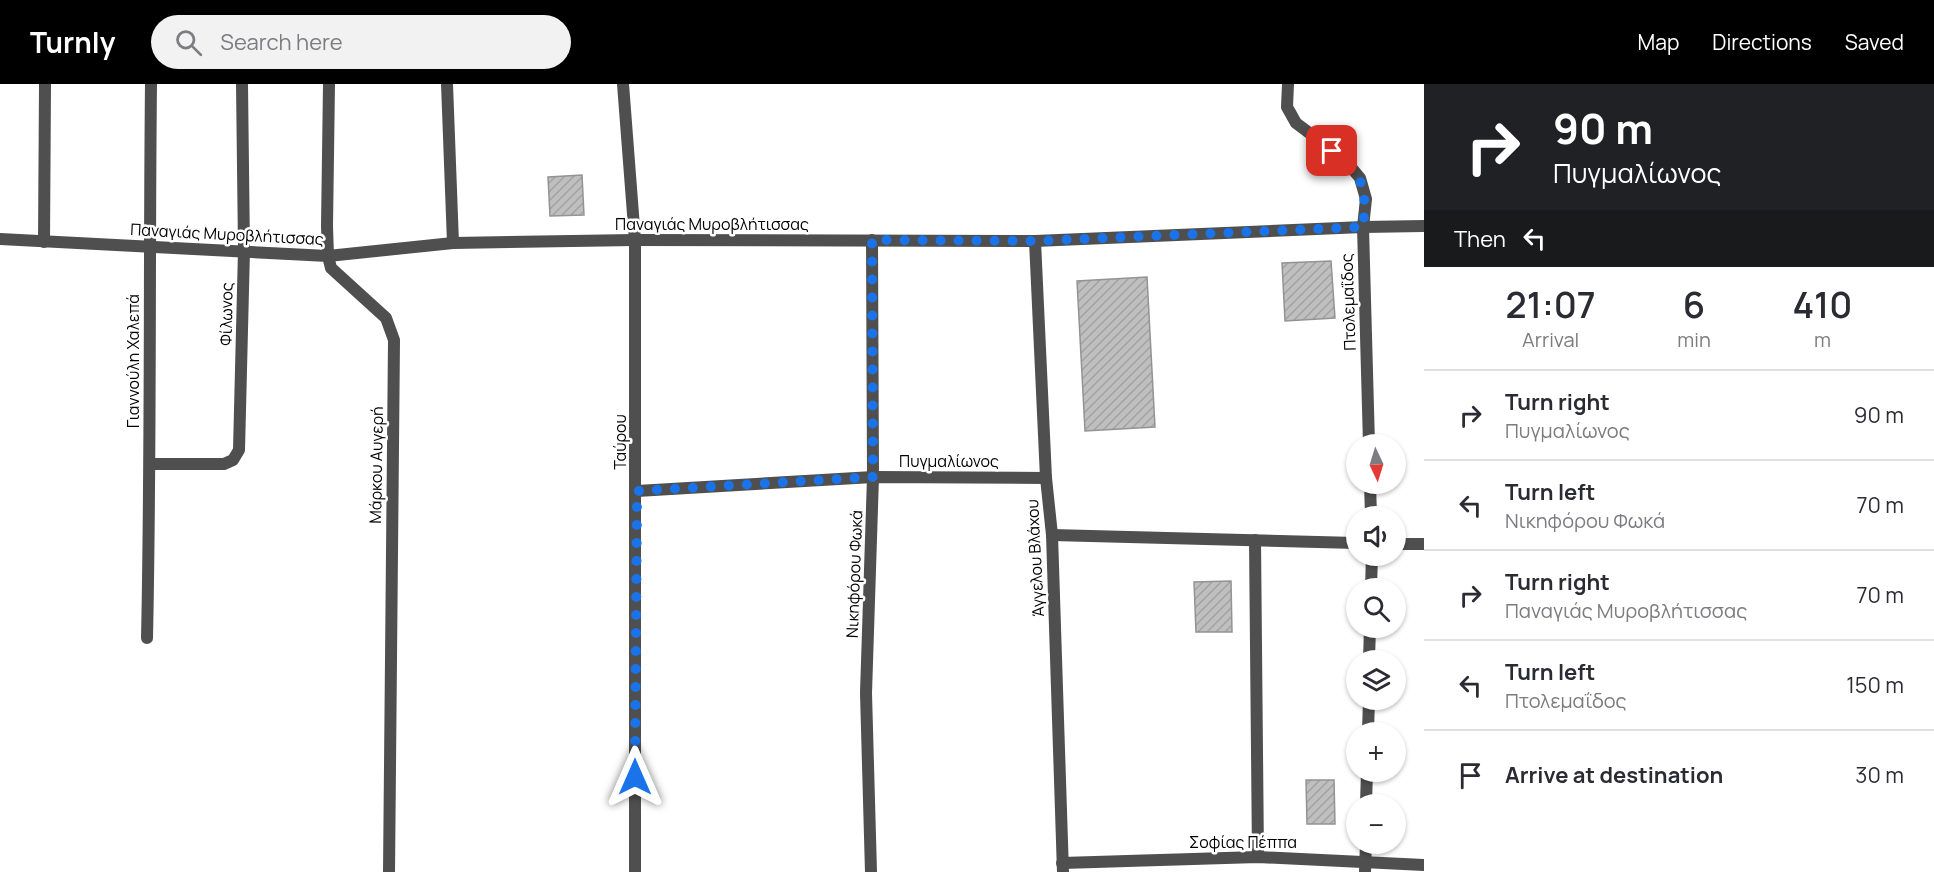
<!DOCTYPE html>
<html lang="en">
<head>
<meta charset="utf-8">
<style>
	body { margin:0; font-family:Manrope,sans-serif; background:#f2f2f3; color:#2b2b33; height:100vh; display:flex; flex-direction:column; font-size:22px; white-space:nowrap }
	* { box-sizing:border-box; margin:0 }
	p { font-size:20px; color:#7c7c81 }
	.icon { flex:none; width:33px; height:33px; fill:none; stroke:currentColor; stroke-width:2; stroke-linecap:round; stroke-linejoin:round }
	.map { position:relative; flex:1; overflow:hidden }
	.details { display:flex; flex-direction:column; background:#fff; width:510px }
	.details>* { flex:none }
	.banner { background:#202124; color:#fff; overflow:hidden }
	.needle { width:39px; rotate:176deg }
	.fabs { position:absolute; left:1346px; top:350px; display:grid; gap:12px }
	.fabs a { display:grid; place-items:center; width:60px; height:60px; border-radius:50%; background:#fff; box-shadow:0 2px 4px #0004; font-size:30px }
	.pin { position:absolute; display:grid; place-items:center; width:51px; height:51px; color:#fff; margin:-26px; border-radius:12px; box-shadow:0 3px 9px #0006 }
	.me { position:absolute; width:66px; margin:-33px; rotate:0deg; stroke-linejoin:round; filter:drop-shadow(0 0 4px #0008) }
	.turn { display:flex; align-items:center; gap:21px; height:126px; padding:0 30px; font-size:27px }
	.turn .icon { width:78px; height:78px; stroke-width:2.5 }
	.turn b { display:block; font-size:42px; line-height:51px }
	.then { display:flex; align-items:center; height:57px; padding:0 30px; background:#0003; gap:12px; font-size:22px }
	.eta { display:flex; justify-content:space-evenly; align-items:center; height:102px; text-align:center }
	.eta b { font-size:36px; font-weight:600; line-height:42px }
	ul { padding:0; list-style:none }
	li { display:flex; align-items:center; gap:18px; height:90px; padding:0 30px; border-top:2px solid #e1e1e2 }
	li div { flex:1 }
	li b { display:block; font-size:22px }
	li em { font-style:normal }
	header { display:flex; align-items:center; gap:36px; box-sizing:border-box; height:84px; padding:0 30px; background:#000; color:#fff }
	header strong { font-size:28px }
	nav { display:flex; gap:33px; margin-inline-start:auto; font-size:21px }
	.search { width:420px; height:54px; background:#f2f2f3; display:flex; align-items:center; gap:15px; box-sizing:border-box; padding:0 21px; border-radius:33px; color:#7c7c81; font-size:22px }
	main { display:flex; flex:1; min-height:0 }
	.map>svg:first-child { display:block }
</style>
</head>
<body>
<header>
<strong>Turnly</strong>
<div class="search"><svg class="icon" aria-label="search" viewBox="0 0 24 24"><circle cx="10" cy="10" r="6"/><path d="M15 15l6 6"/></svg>Search here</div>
<nav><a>Map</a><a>Directions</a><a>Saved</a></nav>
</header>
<main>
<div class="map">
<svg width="1424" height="788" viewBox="0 0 1424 788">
	<defs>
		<pattern id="building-hatch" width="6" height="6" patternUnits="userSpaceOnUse" patternTransform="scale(1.5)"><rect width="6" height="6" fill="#bfbfbf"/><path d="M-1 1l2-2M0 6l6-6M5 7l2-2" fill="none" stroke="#a2a2a2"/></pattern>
	</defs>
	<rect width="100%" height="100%" fill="#fff"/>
	<!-- building -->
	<g fill="url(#building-hatch)" stroke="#939393" stroke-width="1.5">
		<path d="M582,91l2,40 -34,1 -2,-39z"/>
		<path d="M1331,177l4,57 -50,3 -3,-58z"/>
		<path d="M1147,193l8,150 -70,4 -8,-150z"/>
		<path d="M1231,497l1,51h-36l-2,-50z"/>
		<path d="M1306,696h28l1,44h-28z"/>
	</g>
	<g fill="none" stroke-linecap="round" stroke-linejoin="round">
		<!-- minor -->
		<g stroke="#4f4f4f" stroke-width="12">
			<path d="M329,0l-2,142 1,30 3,12 55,50 8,22 -5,532"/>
			<path d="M447,0l6,159"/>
			<path d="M623,0l12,156v632"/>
			<path d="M1288,0l-1,23 9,16 48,36 16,19 6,21 -3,28 6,217"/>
			<path d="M0,155l328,17 125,-13 182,-3 400,1 328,-14 61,-1"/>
			<path d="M1035,157l11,237 6,57 11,337"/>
			<path d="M44,158l1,-158"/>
			<path d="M150,380h74l9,-4 6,-10 5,-200 -2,-166"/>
			<path d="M1370,399l1,33"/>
			<path d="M637,407l236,-14 173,1"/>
			<path d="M1052,451l304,8"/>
			<path d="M1255,456l3,317"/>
			<path d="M1395,460h29"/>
			<path d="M1371,504l1,-33"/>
			<path d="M147,554c4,-185 2,-369 4,-554"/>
			<path d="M1369,576l1,-33"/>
			<path d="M1368,648l1,-33"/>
			<path d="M1366,720l1,-33"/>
			<path d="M1062,779l196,-6 166,8"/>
			<path d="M871,788l-5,-179 7,-216 -1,-237"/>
			<path d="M1365,788l1,-29"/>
		</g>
	</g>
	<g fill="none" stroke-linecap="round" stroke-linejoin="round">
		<!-- route -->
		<path stroke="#1a73e8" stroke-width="10" stroke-dasharray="0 18" d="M635,693l2,-286 236,-14 -1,-237 163,1 328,-14c4,-37 1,-54 -31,-76"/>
	</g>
	<g text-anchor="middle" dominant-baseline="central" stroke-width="5" stroke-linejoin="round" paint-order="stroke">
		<!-- street labels -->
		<g font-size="16" fill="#000" stroke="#fff">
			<text x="712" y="140">Παναγιάς Μυροβλήτισσας</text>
			<text transform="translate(227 150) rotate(3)">Παναγιάς Μυροβλήτισσας</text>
			<text transform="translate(1348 218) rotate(-92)">Πτολεμαΐδος</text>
			<text transform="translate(226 230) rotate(-89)">Φίλωνος</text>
			<text transform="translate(133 277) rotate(-90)">Γιαννούλη Χαλεπά</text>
			<text transform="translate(620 358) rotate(-90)">Ταύρου</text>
			<text x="949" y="377">Πυγμαλίωνος</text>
			<text transform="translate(376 381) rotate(-89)">Μάρκου Αυγερή</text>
			<text transform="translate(1035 474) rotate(-93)">Άγγελου Βλάχου</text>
			<text transform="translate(854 490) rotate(-88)">Νικηφόρου Φωκά</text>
			<text x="1243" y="758">Σοφίας Πέππα</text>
		</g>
	</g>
</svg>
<div class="fabs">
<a><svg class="needle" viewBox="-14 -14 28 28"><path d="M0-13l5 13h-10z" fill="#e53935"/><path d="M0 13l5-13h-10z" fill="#7c7c81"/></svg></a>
<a><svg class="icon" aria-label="sound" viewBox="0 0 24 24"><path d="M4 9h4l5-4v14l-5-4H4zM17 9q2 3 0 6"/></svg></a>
<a><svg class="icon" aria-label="search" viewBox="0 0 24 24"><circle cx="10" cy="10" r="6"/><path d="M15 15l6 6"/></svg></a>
<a><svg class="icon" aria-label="layers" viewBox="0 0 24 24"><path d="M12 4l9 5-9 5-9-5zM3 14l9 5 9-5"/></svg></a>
<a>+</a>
<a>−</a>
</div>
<div class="pin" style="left:1332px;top:67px;background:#d93025"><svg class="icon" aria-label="arrive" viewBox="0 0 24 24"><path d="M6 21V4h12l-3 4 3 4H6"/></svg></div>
<svg class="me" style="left:635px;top:693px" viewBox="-20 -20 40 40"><path d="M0-17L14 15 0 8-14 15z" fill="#1a73e8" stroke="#fff" stroke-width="4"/></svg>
</div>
<section class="details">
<div class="banner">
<div class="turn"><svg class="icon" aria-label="right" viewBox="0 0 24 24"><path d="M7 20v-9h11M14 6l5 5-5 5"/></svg><div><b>90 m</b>Πυγμαλίωνος</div></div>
<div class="then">Then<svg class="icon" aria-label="left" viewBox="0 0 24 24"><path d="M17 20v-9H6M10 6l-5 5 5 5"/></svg></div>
</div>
<div class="eta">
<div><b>21:07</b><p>Arrival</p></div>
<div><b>6</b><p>min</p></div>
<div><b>410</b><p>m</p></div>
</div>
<ul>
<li><svg class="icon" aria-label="right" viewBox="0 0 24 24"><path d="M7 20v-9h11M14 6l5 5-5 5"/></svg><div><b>Turn right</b><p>Πυγμαλίωνος</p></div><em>90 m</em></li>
<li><svg class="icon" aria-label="left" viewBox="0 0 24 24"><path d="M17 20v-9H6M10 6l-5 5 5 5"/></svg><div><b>Turn left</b><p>Νικηφόρου Φωκά</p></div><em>70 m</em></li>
<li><svg class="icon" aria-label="right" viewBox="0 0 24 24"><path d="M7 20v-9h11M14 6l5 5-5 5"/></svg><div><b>Turn right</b><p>Παναγιάς Μυροβλήτισσας</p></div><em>70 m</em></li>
<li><svg class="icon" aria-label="left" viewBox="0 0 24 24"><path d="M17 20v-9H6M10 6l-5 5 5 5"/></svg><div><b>Turn left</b><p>Πτολεμαΐδος</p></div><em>150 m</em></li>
<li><svg class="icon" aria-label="arrive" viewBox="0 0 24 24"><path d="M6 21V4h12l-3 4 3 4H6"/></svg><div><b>Arrive at destination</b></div><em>30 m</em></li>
</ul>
</section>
</main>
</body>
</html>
